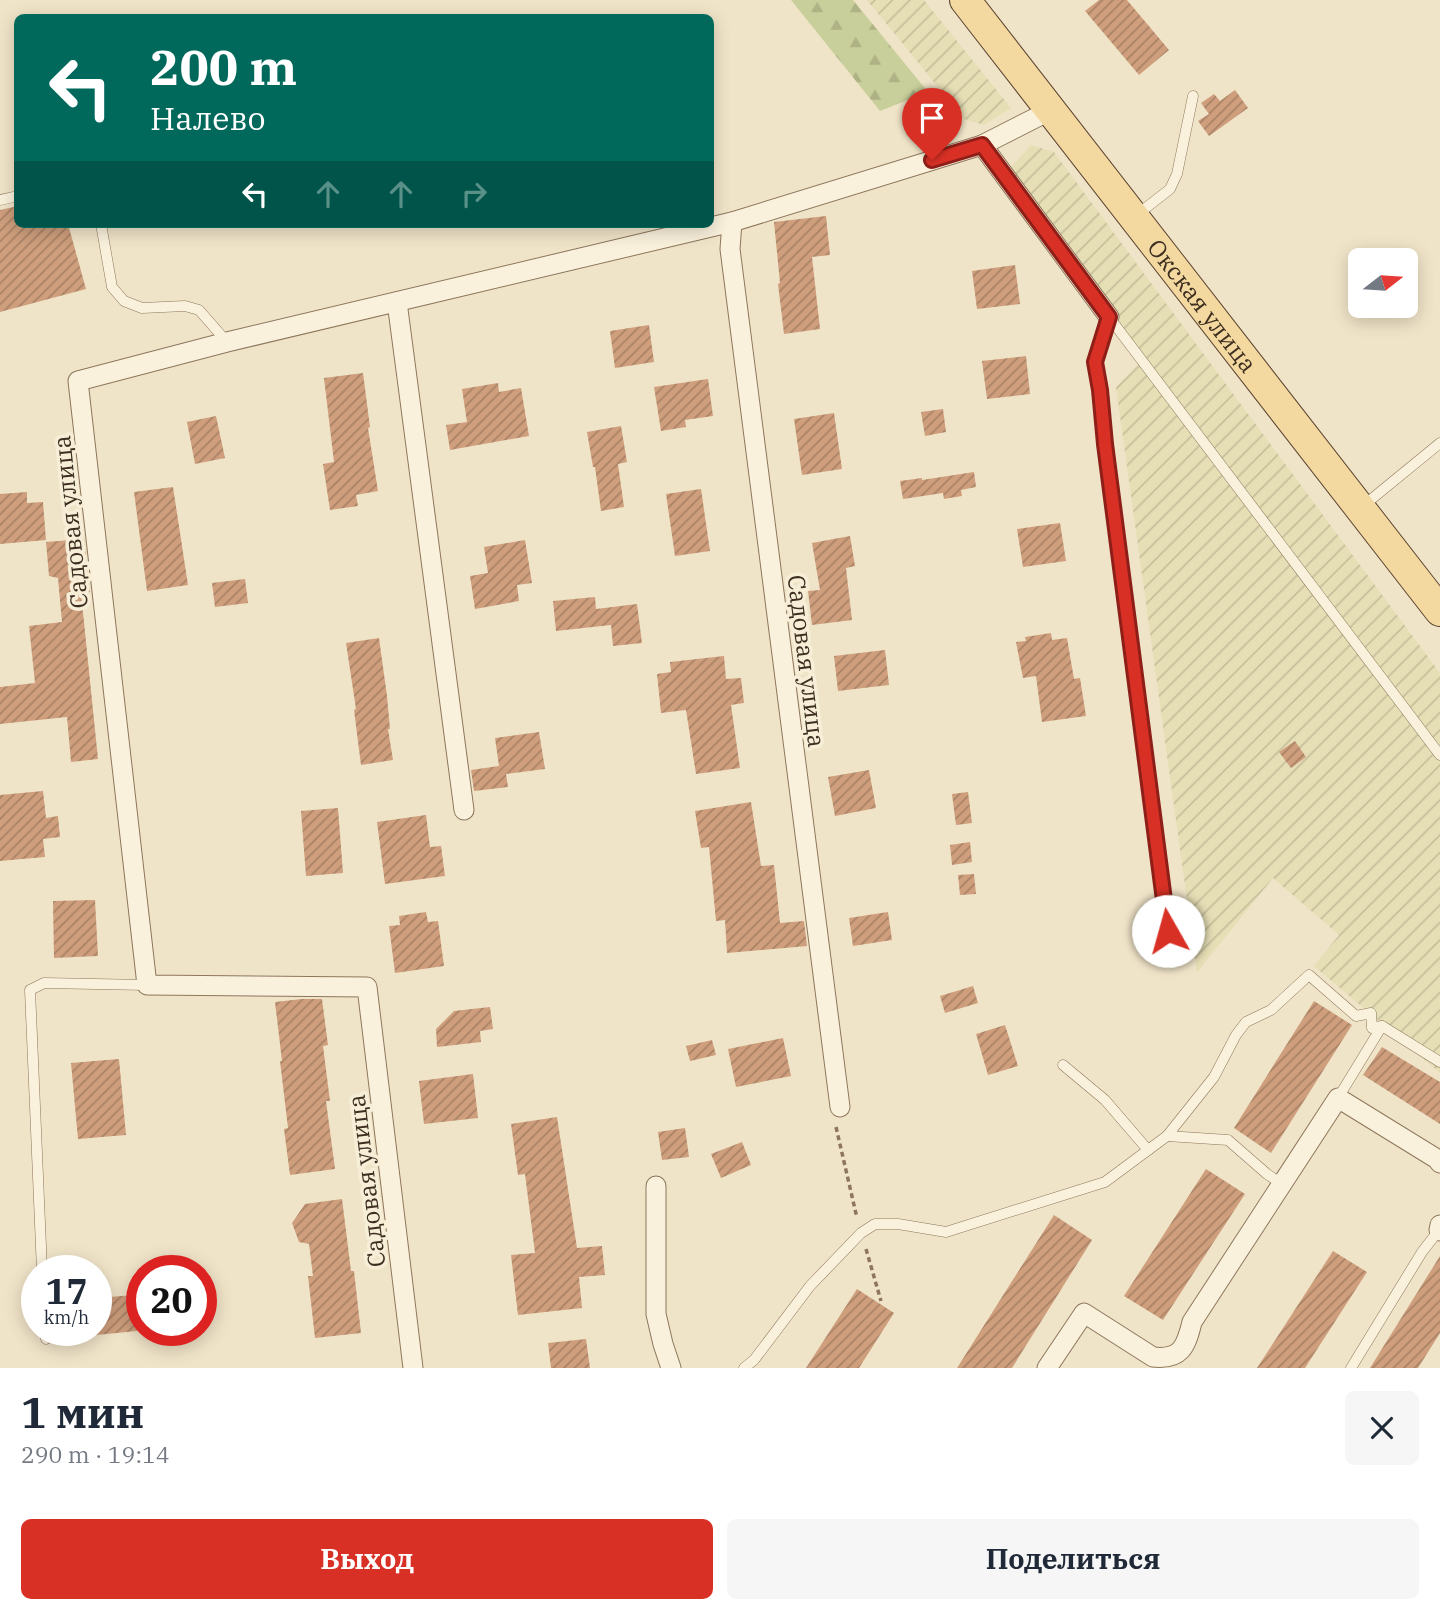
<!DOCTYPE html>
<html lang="ru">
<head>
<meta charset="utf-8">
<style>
	body { margin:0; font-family:"IBM Plex Serif",serif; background:#f6f6f7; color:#1f2937; height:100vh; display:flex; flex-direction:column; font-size:26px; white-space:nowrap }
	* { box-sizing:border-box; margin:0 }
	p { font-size:23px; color:#747a83 }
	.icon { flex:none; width:38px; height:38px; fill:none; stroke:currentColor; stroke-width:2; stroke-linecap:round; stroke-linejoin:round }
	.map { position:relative; height:1368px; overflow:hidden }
	.drawer { display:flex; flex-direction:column; background:#fff; flex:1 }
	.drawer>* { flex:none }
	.guide { position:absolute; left:14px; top:14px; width:700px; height:214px; border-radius:10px; box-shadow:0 4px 18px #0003; background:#00695c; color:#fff; overflow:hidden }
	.needle { width:46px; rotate:73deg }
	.tools { position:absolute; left:1348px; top:248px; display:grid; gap:14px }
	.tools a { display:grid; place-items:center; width:70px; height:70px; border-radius:10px; background:#fff; box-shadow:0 4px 18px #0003; font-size:35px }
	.speed { position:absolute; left:21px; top:1255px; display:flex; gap:14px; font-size:35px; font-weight:700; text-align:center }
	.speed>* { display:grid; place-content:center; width:91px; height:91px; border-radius:50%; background:#fff; box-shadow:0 4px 18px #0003; line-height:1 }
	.speed small { font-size:18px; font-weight:400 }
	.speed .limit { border:10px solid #d22; background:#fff; color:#111 }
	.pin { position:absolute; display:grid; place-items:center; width:60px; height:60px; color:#fff; margin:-72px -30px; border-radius:50% 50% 50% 0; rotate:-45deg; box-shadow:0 0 7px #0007 }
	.pin .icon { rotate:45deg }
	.me { position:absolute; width:77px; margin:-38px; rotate:353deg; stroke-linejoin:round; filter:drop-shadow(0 0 5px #0008) }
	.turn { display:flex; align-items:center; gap:24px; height:147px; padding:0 21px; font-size:32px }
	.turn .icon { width:91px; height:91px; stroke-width:2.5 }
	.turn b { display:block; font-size:49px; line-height:60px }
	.lanes { display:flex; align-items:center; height:66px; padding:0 21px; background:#0003; justify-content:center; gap:35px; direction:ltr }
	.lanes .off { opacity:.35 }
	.round { display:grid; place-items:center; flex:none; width:74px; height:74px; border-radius:10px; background:#f6f6f7 }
	.head { display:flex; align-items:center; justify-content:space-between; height:119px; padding:0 21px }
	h1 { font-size:42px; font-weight:700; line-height:52px }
	.button { display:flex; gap:14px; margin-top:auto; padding:14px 21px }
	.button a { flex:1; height:80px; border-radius:10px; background:#d93025; color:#fff; font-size:28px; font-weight:700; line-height:80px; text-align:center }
	.button a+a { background:#f6f6f7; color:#1f2937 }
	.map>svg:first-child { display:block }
</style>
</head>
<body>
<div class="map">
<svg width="1440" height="1368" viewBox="0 0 1440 1368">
	<defs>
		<pattern id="farmland-furrows" width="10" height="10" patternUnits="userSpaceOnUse" patternTransform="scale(1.75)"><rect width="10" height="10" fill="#e6deb5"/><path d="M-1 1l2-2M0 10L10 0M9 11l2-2" fill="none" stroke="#c6bf9b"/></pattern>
		<pattern id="forest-firs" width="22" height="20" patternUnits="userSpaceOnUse" patternTransform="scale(1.75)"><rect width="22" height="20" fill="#c9cf9b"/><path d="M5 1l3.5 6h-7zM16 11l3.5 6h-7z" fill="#aeb285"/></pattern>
		<pattern id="building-hatch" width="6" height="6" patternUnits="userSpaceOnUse" patternTransform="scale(1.75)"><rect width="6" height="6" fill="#cf9f7d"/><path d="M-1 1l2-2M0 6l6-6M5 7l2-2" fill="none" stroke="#a98266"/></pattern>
	</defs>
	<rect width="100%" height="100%" fill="#f0e4c8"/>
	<!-- farmland -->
	<g fill="url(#farmland-furrows)">
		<path d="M867,0h57l87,108 -27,17 -20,-6z"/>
		<path d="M1031,145l23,7 386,521v400l-126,-107 25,-31 -66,-57 -76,94 -81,-585 29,-29 -136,-189z"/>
	</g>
	<!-- forest -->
	<path fill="url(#forest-firs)" d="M791,0h62l75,92 -48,19z"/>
	<!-- building -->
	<g fill="url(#building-hatch)">
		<path d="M1099,0h28l42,50 -30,25 -54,-64z"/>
		<path d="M1235,90l13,18 -39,28 -11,-15 11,-7 -8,-11 13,-9 6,7z"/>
		<path d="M18,206v18h50l18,65 -86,23v-102z"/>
		<path d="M826,216l4,39 -18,2 8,72 -36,5 -6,-50 2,-1 -6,-61z"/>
		<path d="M1015,265l5,39 -43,5 -5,-38z"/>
		<path d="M649,325l5,37 -39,6 -5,-37z"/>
		<path d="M1026,356l4,38 -43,5 -5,-38z"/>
		<path d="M363,373l7,54 -2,1 10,63 -22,4 2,11 -28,4 -7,-46 11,-2 -10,-84z"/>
		<path d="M708,379l5,37 -28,4 1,7 -25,4 -7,-44z"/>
		<path d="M498,383l1,9 22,-4 8,48 -79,14 -4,-25 21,-3 -5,-33z"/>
		<path d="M943,409l3,23 -21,4 -4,-24z"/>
		<path d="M834,413l8,56 -40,6 -8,-56z"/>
		<path d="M216,416l9,42 -30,6 -8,-42z"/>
		<path d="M621,426l6,36 -9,2 6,43 -23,4 -6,-44h-2l-6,-35z"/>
		<path d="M974,472l2,15 -15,3 1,6 -18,3 -1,-6 -40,6 -3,-18 22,-3v2z"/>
		<path d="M173,487l15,98 -41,6 -13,-99z"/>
		<path d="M701,489l9,62 -35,5 -9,-62z"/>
		<path d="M27,492v11l16,-1 3,38 -46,4v-50z"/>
		<path d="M1060,523l6,38 -43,6 -6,-38z"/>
		<path d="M850,536l5,30 -9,2 6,52 -40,5 -4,-34 12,-1 -8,-47z"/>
		<path d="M84,539l6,53 -9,1 17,166 -27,3 -4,-45 -67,7v-37l35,-4 -6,-57 33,-4 -4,-44 -9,-2 -3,-34z"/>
		<path d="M525,540l7,43 -15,2 2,16 -44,8 -5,-33 18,-3 -4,-26z"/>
		<path d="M245,579l3,24 -33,4 -3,-24z"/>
		<path d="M595,597l1,12 41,-5 5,39 -29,3 -2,-21 -55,6 -3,-30z"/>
		<path d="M1051,633l1,7 15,-2 7,41 6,-1 6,38 -44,6 -6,-46 -13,2 -7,-36 10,-1 -1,-4z"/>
		<path d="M379,638l8,58 3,33h-2l5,31 -32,5 -7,-55 2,-1 -10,-66z"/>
		<path d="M885,650l4,35 -51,6 -4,-35z"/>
		<path d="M724,656l2,23 15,-1 3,25 -13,2 9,63 -44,6 -10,-64 -25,3 -4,-39 14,-2 -1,-10z"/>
		<path d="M539,732l6,37 -39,5 2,13 -34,4 -3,-21 28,-4 -4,-28z"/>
		<path d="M1295,741l11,16 -15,11 -12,-16z"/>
		<path d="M869,770l7,38 -41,8 -7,-39z"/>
		<path d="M43,791l3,27 12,-2 2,21 -17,2 2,18 -45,4v-66z"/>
		<path d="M968,792l4,31 -16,2 -4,-31z"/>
		<path d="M751,802l10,64 13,-1 6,58 24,-2 3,25 -80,7 -2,-33 -9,1 -7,-74 -8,1 -6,-37z"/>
		<path d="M338,808l5,65 -37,3 -5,-65z"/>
		<path d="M426,815l4,32 11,-1 4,30 -60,8 -8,-62z"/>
		<path d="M970,842l2,20 -20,3 -2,-20z"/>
		<path d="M974,874l2,20 -16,1 -2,-20z"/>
		<path d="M95,900l3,56 -44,2 -1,-57z"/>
		<path d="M426,912l2,10 10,-1 6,45 -49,7 -6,-47 11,-1 -1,-9z"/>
		<path d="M888,912l4,28 -39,6 -4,-28z"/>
		<path d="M973,986l5,17 -33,10 -5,-17z"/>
		<path d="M302,999h20l6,46 -5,1 7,55h-4l9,68 -45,6 -6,-46 4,-1 -8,-67h2l-7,-59z"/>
		<path d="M1314,1001l38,24 -81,128 -37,-25z"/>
		<path d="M490,1007l3,22 -13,2 1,11 -44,5 -1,-18 18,-18z"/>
		<path d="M1005,1025l13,41 -30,9 -12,-41z"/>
		<path d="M783,1038l8,38 -55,11 -8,-38z"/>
		<path d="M712,1040l4,15 -26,6 -4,-15z"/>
		<path d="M1382,1047l58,35v42l-77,-49z"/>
		<path d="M119,1059l7,76 -48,4 -7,-76z"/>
		<path d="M473,1074l5,44 -54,6 -5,-43z"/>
		<path d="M557,1117l20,131 25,-2 3,29 -26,2 3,31 -64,7 -7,-60 24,-2 -10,-79 -7,1 -7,-51z"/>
		<path d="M685,1128l4,29 -27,3 -4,-28z"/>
		<path d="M742,1142l9,23 -30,13 -10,-24z"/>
		<path d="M1206,1169l39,25 -82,126 -39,-24z"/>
		<path d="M342,1199l9,72h3l7,62 -46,5 -7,-62h5l-4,-32 -10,-2 -7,-19 13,-19z"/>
		<path d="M1054,1215l38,25 -80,128h-55z"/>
		<path d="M1333,1251l34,21 -62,96h-48z"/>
		<path d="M1440,1256v77l-22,35h-48z"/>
		<path d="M857,1289l37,24 -35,55h-53z"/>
		<path d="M134,1295l3,36 -41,4v-37z"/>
		<path d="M586,1339l4,29h-39l-3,-25z"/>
	</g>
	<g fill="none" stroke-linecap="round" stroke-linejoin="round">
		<defs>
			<g id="lane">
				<path d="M0,200l18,-4"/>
				<path d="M1138,214l32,-25 7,-15 16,-78"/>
				<path d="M101,224l11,63 12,14 18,7 43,-2 14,4 28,32"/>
				<path d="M1109,317l-14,45 5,28 5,54 63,487"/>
				<path d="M1109,317l331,438"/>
				<path d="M1363,506l77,-63"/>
				<path d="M1382,1026l58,36"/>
				<path d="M1063,1065l42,35 43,50"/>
				<path d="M1167,1136l61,4 39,34 15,10"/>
				<path d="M42,1270l-12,-280 14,-7 103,2"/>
				<path d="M45,1330l1,9"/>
				<path d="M744,1368l10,-8 56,-74 51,-53 14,-9h23l48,8 159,-50 62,-46 47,-59 22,-42 10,-13 25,-12 38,-35 47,41 15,-3 1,15 10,-2 -44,72"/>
				<path d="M1351,1368l71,-116 17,-22"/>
			</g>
			<g id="street">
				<path d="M982,145l127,172"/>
				<path d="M732,222l-2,27 110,858"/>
				<path d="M397,302l67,508"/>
				<path d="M656,1186v128l7,30 8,24"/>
				<path d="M1440,1225l-1,5 1,1"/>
				<path d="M413,1368l-46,-381 -220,-2 -69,-604 149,-39 505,-120 250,-77 69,-35"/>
				<path d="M1047,1368l37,-55 69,44c28,3 33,-10 39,-35l146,-224 99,61 3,4"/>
			</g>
			<g id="primary">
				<path id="s1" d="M965,0l475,611"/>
			</g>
		</defs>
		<!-- lane casing -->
		<use href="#lane" stroke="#8d765c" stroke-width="11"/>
		<!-- street casing -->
		<use href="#street" stroke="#8d765c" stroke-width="21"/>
		<!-- primary casing -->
		<use href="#primary" stroke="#5b4430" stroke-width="32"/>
		<!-- path -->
		<g stroke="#8d765c" stroke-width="3.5" stroke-dasharray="5 3.5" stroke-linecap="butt">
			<path d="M836,1127l21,91"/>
			<path d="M866,1249l15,52"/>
		</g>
		<!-- lane -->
		<use href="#lane" stroke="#faf1dc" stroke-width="10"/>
		<!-- street -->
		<use href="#street" stroke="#faf1dc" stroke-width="19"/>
		<!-- primary -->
		<use href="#primary" stroke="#f3d9a0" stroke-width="30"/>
	</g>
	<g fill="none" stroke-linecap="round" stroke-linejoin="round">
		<defs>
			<path id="route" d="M932,160l50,-15 127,172 -14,45 5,28 5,54 63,487"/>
		</defs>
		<!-- route casing -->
		<use href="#route" stroke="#8d1f18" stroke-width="18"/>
		<!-- route -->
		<use href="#route" stroke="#d93025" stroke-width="12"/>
	</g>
	<g text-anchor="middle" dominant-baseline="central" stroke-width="7" stroke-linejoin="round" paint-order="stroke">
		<!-- street labels -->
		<g font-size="24" fill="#3d2e20" stroke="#f7eed8">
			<text stroke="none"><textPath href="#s1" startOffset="387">Окская улица</textPath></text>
			<text transform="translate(70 522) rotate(-96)">Садовая улица</text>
			<text transform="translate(807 661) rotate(83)">Садовая улица</text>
			<text transform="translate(366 1181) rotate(-97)">Садовая улица</text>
		</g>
	</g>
</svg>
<div class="tools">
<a><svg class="needle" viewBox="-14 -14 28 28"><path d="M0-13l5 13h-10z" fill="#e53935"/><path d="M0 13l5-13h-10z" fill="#747a83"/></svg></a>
</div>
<div class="speed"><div>17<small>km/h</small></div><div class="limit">20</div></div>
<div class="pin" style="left:932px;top:160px;background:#d93025"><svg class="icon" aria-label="arrive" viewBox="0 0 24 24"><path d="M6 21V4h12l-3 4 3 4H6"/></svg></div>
<svg class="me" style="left:1168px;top:931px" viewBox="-20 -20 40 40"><circle r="19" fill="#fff"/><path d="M0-13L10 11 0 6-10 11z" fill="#d93025"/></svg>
<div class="guide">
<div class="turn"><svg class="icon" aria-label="left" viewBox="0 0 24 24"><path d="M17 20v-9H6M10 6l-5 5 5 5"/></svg><div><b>200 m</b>Налево</div></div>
<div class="lanes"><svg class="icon" aria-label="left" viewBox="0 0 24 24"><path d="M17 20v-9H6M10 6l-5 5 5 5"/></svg><svg class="icon off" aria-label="ahead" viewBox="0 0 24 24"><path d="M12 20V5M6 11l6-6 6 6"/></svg><svg class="icon off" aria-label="ahead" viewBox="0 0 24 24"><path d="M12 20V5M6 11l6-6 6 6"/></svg><svg class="icon off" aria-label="right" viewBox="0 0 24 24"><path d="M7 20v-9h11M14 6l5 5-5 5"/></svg></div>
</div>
</div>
<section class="drawer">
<div class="head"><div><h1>1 мин</h1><p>290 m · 19:14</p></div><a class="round"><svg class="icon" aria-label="close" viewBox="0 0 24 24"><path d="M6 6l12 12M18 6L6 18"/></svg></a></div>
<div class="button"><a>Выход</a><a>Поделиться</a></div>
</section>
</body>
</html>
